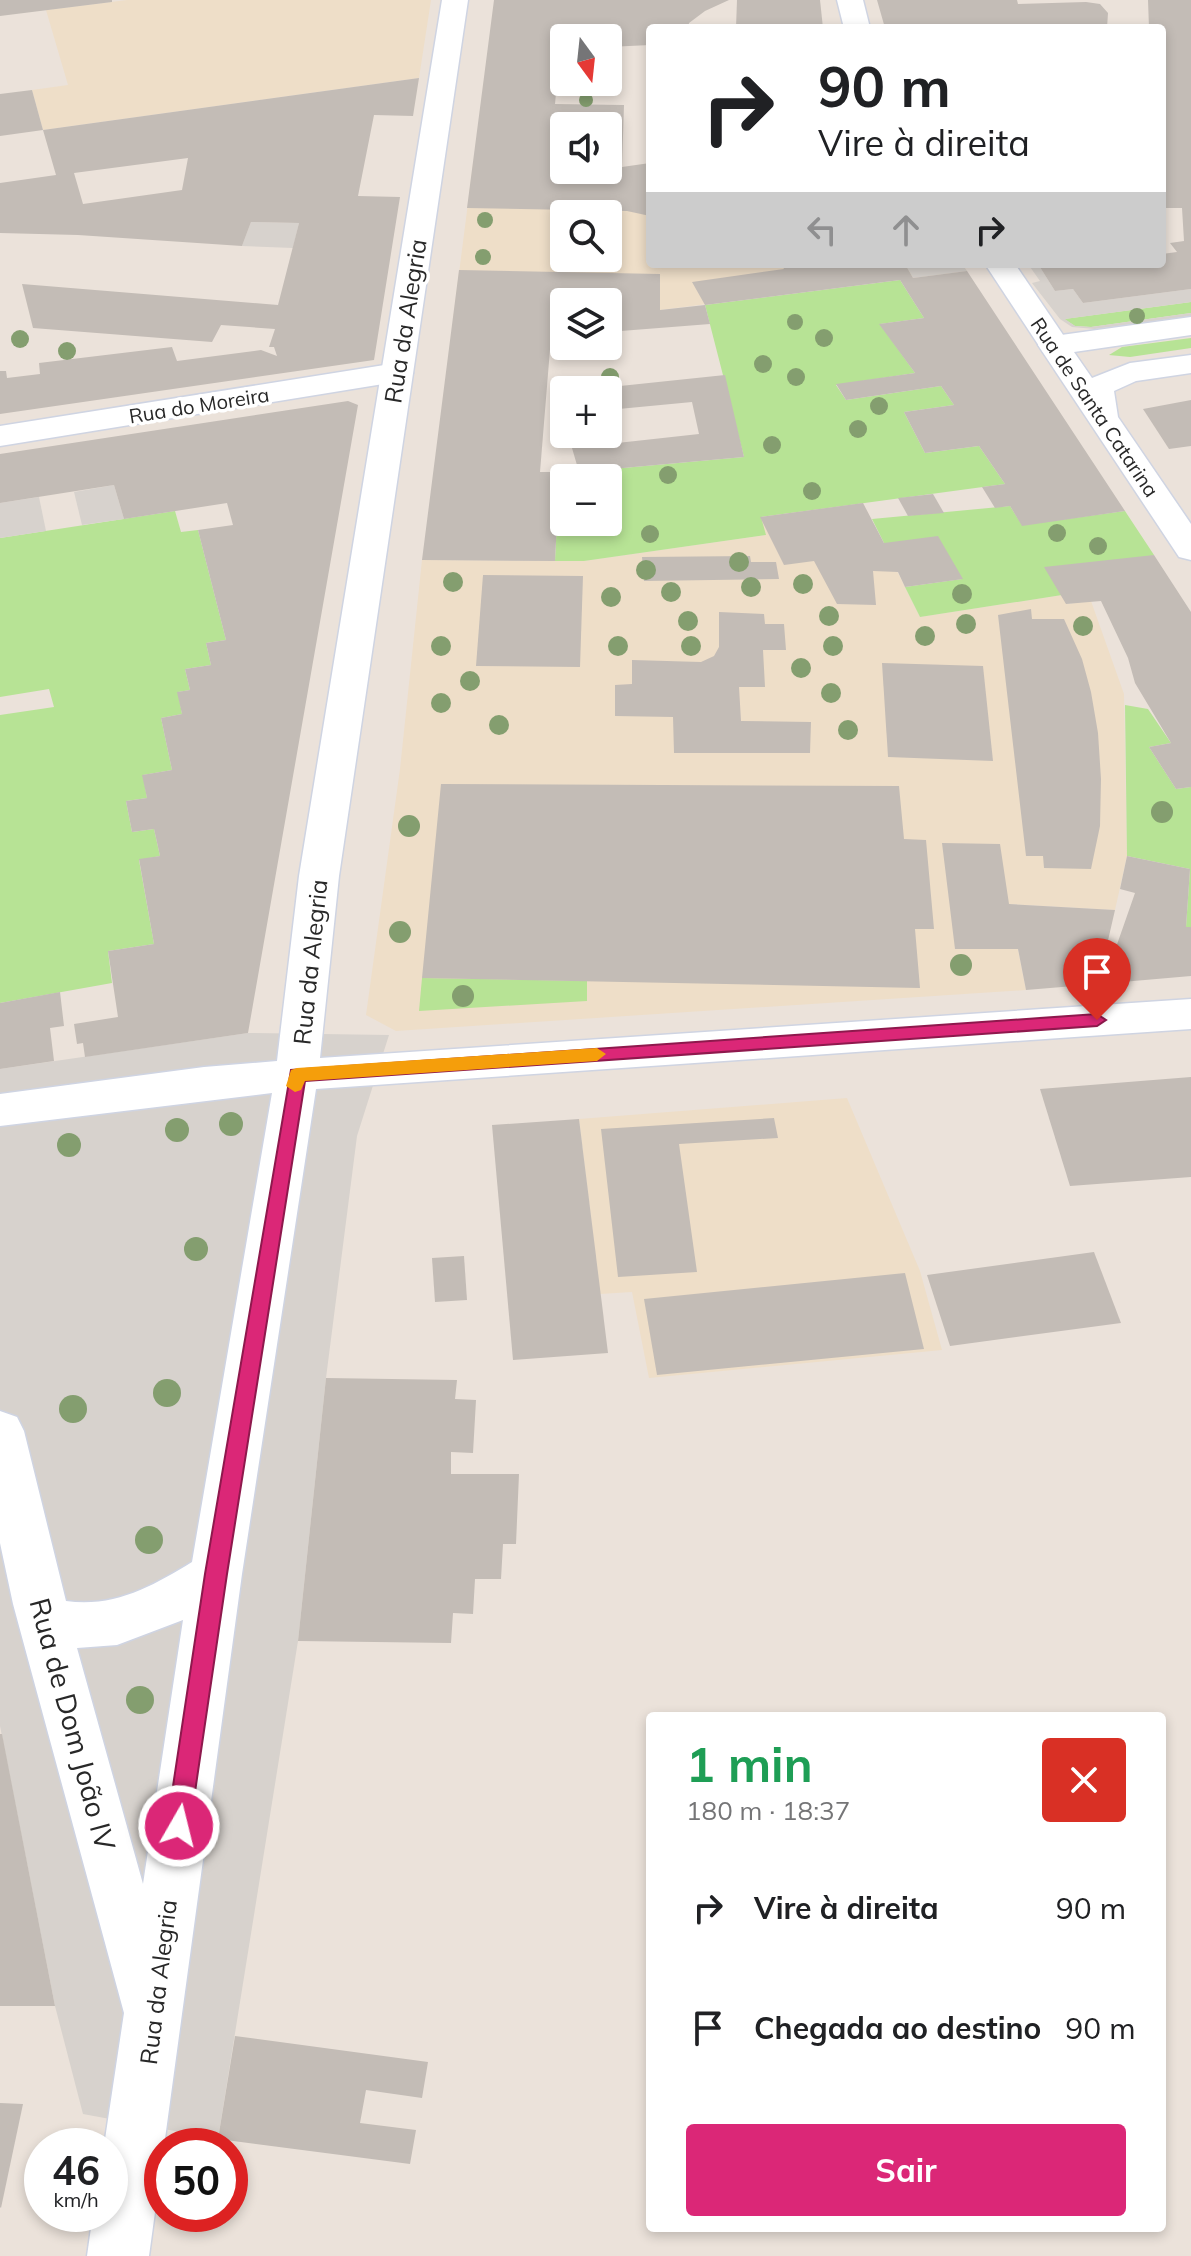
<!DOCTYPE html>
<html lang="pt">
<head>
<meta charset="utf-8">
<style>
	body { margin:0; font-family:Mulish,sans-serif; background:#f2f2f2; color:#202124; height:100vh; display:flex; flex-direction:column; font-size:30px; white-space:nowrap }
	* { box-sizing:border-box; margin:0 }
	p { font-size:26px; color:#757577 }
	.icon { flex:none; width:44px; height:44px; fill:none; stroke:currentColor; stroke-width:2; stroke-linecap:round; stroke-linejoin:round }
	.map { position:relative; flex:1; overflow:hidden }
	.drawer { position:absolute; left:646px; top:1712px; width:520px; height:520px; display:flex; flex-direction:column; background:#fff; border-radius:8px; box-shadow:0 4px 12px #0003 }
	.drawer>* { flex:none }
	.guide { position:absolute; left:646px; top:24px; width:520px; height:244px; border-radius:8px; box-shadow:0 4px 12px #0003; background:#fff; color:#202124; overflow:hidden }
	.needle { width:52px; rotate:165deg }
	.buttons { position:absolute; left:550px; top:24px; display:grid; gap:16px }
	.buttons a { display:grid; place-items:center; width:72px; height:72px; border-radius:8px; background:#fff; box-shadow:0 4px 12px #0003; font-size:40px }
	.speed { position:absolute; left:24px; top:2128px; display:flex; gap:16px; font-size:40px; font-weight:700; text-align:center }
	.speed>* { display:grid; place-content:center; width:104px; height:104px; border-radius:50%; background:#fff; box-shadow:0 4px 12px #0003; line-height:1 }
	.speed small { font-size:20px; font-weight:400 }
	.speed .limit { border:12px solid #d22; background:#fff; color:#111 }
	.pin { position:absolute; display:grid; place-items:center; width:68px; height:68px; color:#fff; margin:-82px -34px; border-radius:50% 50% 50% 0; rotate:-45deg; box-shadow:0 0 8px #0007 }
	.pin .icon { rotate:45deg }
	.me { position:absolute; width:88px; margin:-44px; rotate:8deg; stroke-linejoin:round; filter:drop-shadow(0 0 6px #0008) }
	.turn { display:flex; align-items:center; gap:28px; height:168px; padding:0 40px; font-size:36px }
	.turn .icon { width:104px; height:104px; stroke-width:2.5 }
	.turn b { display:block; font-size:56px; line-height:68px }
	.lanes { display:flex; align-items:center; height:76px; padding:0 40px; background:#0003; justify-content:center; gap:40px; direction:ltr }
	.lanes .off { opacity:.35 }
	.round { display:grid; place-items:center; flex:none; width:84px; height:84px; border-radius:8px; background:#f2f2f2 }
	.headline { display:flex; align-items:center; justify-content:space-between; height:136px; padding:0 40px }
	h1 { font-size:48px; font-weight:700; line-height:60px; color:#1e9e55 }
	.primary-button { display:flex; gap:16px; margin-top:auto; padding:16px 40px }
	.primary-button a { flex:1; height:92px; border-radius:8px; background:#db2777; color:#fff; font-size:32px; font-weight:700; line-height:92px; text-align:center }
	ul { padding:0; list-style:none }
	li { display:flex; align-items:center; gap:24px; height:120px; padding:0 40px }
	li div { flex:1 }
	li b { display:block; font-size:30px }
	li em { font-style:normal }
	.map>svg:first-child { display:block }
</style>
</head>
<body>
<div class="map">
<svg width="1191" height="2256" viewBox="0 0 1191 2256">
	<rect width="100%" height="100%" fill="#ebe2da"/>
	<!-- education -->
	<g fill="#eedec8" fill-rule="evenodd">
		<path d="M127,0h304l-12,78 -376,52 -11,-40 36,-5 -22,-75z"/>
		<path d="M650,163v101h312l5,7 -307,39 -52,5v-13h-44l-28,20 -83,-2 20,-156 135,6zM564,214h44v44h-44z"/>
		<path d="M863,503l57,114 142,-22 5,9 24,-3 33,93 3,162 -12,54 -106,-6 17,86 -630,41 -30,-16 34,-246 22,-209 162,1 181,-26 -5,-18z"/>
		<path d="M847,1098l73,173 22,79 -293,28 -17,-86 -32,2 -21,-175z"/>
	</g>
	<!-- green -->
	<g fill="#b7e395">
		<path d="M900,280l24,38 -44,6 35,49 -79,12 10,15 95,-14 13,19 -50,7 21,41 54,-7 26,38 -244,33 5,18 -182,26h-29l3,-59h6v20h44v-44h-30l1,-6 165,-15 -39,-152z"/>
		<path d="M1191,302v11l-100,14 -16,-1 -11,-7z"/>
		<path d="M1191,338v10l-61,9 -21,-2 13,-8z"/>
		<path d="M1010,506l12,19 103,-14 29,44 -92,40 -142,22 -15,-30 57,-8 -78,-36 -12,-24z"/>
		<path d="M175,511l6,21 17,-2 28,110 -20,3 5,22 -26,4 5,21 -12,2 4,22 -21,4 11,52 -29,5 4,23 -21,3 6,31 22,-3 6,27 -21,4 15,84 -46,7 4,32 -112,20v-288l54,-8 -5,-18 -49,8v-159z"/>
		<path d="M1125,705l23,4 23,34 -22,4 27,42 15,-2v140h-5l4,-58 -63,-13z"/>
		<path d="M422,978l165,3v20l-168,10z"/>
	</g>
	<!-- plaza -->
	<g fill="#d7d2cd">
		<path d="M251,222l48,1 -6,25 -51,-2z"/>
		<path d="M905,264h57l5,7 -54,7z"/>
		<path d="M1028,264h10l17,27 18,-2 10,14 108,-14v13l-126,17 10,7 16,1 100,-14v3l-96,13 -23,-2 -12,-8 -28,-36 8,-2z"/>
		<path d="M114,485l10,34 -42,6 -8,-33z"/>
		<path d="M39,497l7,34 -46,7v-35z"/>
		<path d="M248,1033l141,2 -32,101 -31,242 -28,263 -80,498 -135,-25 -28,-108 -55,-280v-657z"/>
	</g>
	<!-- building -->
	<g fill="#c3bcb6" fill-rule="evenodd">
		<path d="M0,0h112v2l-112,14z"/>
		<path d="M494,0h235l-24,11 -16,12 -1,5h-38v17l-42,2v-9h-44v11l-6,1 -2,18h8v14h16l-1,11h-23l-1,11 69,1 -2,62 28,-4v53l-23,-5 -160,-3zM564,126h44v44h-44z"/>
		<path d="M737,0h83l3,28h-87z"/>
		<path d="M877,0h140l1,4 68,-2 14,2 8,9 -1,15h-222z"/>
		<path d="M1148,0h43v289l-108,14 -10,-14 -18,2 -17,-27h124v-10l15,-2 -7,-9 14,-2 -2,-33h-17l-3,-180h-13z"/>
		<path d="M419,78l-6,38 -39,-1 -16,81 42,1 -26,163 -374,54v-43h6l1,7 33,-4 -1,-11 133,-16 5,14 84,-11 16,6 -3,-9h-5l6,-18 -54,-4 -9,17 -179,-14 -11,-44 256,21 21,-82 -48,-1 -9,24 -164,-11 -78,-2v-50l56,-8 -13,-45zM188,158l-6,32 -99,14 -9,-31z"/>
		<path d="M32,90l11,40 -43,6v-42z"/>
		<path d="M781,264h124l8,14 54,-7 158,240 -103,15 -12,-20 -15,2 -13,-21 23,-3 -26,-38 -54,7 -21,-41 50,-7 -13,-19 -95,14 -10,-16 79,-11 -36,-49 45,-6 -24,-38 -195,25 5,19 -102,8v-30h-44v34l-13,1 -11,135h39l-7,-24 127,-14 -7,-32 -84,8v-20l-7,-2 124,-13 19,82 -165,15 -1,6h-14v24h-6l-3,59 -133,-1 37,-290 201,4v36l45,-5 -13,-23 92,-13z"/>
		<path d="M1191,400v46l-22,3 -26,-40z"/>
		<path d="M348,401l10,4 -110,628 -163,24 -2,-14 -6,1 -3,-20 44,-7 -10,-66 46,-7 -15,-85 21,-3 -6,-27 -22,3 -6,-31 21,-3 -5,-23 30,-5 -11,-52 21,-4 -5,-22 13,-2 -5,-21 26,-4 -5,-22 20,-3 -28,-110 35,-5 -6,-22 -103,16 -10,-34 -114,18v-49z"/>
		<path d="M933,494l11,19 -36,3 -10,-18z"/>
		<path d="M863,503l21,40 54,-7 25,43 -58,8 -7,-15 -25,-1 3,34 -39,-1 -23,-43 -30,4 -24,-48z"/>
		<path d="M1154,555l37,57v175l-15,2 -27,-42 22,-4 -36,-60 -7,-25 -27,-57 -35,3 -22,-37z"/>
		<path d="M750,556l1,6h25l3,17 -135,2 -2,-24z"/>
		<path d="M483,575l100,1 -3,91 -104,-1z"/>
		<path d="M1031,609l1,10h32l18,40 9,33 7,41 3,46 -1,47 -9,43 -47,-1 -1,-12h-17l-28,-241z"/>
		<path d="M719,612l45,2 1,10h19l2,26h-23l2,37h-26l2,34 70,1 -1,31h-136l-1,-36 -58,-1v-31l17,-1v-24l69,2 13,-6 5,-9z"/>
		<path d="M882,663l101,3 10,95 -105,-4z"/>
		<path d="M441,784l458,2 5,53 22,1 8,89h-19l5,59 -498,-10z"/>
		<path d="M942,843l58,1 9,60 106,6 -17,74 -72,6 -8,-41h-63z"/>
		<path d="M1127,856l63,13 -4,58h5v49l-69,6 -8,-29 21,-60 -15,-4z"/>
		<path d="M60,992l4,34 -14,2 4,33 -54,8v-66z"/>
		<path d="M1191,1077v100l-121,9 -30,-97z"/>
		<path d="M774,1118l4,20 -99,6 18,128 -79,5 -17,-148z"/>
		<path d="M579,1119l29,234 -95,7 -21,-235z"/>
		<path d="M1094,1252l27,71 -171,23 -23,-71z"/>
		<path d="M464,1256l3,44 -32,2 -3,-44z"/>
		<path d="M905,1273l19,76 -267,26 -13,-76z"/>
		<path d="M326,1378l131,2 -2,19 21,1 -3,53 -22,-1v22h68l-3,70h-13l-2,35h-26l-2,35 -20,-1 -2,30 -153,-2z"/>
		<path d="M0,1734h2l53,272h-55z"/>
		<path d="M235,2036l193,26 -6,36 -56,-8 -6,33 56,7 -6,34 -192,-25z"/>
		<path d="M0,2103l23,1 -22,104 -1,-1z"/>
	</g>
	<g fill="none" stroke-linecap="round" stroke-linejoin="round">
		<defs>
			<g id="street">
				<path d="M837,0h26l7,28h-26z"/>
				<path d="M985,264h30l55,81 -5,7 -11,2 -11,-2z"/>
				<path d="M397,363l11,3 5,7 -5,7 -408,66v-20z"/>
			</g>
			<g id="secondary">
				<path d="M442,0h26l-129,876 -19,182 871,-59v30l-875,60 -74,485 -93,682h-62l6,-42h17v-68h-6l20,-133 -111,-409 -13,-61v-132l17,6 7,14 42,170c48,7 87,-15 126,-39l80,-469 -272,33v-32l204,-27 73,-6 22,-185zM183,1620l-40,264 -66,-236 40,-3z"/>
				<path d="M1191,317v18l-117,17 18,26 38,-15 61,-8v18l-55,8 -22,10 4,26 73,107v36l-12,-3 -141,-212 5,-7 11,-2z"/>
			</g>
		</defs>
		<!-- street casing -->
		<use href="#street" stroke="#cfd4e2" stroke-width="3"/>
		<!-- secondary casing -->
		<use href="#secondary" stroke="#cfd4e2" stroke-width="3"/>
		<!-- street -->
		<use href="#street" fill="#fff" fill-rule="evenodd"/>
		<!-- secondary -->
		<use href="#secondary" fill="#fff" fill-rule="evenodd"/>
	</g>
	<!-- trees -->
	<g fill="#849e6f">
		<circle cx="586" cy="100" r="7"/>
		<circle cx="485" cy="220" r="8"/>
		<circle cx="483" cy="257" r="8"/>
		<circle cx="1137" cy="316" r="8"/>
		<circle cx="795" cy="322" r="8"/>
		<circle cx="824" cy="338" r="9"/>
		<circle cx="20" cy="339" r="9"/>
		<circle cx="67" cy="351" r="9"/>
		<circle cx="763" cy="364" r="9"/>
		<circle cx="610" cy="377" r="9"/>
		<circle cx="796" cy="377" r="9"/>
		<circle cx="879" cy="406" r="9"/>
		<circle cx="858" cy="429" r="9"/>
		<circle cx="772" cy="445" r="9"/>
		<circle cx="668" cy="475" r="9"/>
		<circle cx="812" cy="491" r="9"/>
		<circle cx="1057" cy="533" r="9"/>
		<circle cx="650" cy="534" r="9"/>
		<circle cx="1098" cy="546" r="9"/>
		<circle cx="739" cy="562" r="10"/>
		<circle cx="646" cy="570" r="10"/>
		<circle cx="453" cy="582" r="10"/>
		<circle cx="803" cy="584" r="10"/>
		<circle cx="751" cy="587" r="10"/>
		<circle cx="671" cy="592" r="10"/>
		<circle cx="962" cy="594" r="10"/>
		<circle cx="611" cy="597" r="10"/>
		<circle cx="829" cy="616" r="10"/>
		<circle cx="688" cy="621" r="10"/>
		<circle cx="966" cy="624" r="10"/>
		<circle cx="1083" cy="626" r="10"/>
		<circle cx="925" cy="636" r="10"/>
		<circle cx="441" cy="646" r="10"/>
		<circle cx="618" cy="646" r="10"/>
		<circle cx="691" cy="646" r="10"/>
		<circle cx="833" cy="646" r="10"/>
		<circle cx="801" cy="668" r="10"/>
		<circle cx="470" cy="681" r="10"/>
		<circle cx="831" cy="693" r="10"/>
		<circle cx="441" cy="703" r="10"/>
		<circle cx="499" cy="725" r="10"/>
		<circle cx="848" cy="730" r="10"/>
		<circle cx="1162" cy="812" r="11"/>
		<circle cx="409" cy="826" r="11"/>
		<circle cx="400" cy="932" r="11"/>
		<circle cx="961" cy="965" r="11"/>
		<circle cx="463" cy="996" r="11"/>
		<circle cx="231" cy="1124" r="12"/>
		<circle cx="177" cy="1130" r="12"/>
		<circle cx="69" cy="1145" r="12"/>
		<circle cx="196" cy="1249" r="12"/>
		<circle cx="167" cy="1393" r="14"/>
		<circle cx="73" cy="1409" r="14"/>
		<circle cx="149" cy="1540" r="14"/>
		<circle cx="140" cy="1700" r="14"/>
	</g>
	<!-- route -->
	<path fill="#db2777" stroke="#8e194d" stroke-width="2" d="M1097,1014l9,6 -9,6 -792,55 -78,493 -37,252 -3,8 -8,3 -8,-3 -4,-8 38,-252 86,-504z"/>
	<!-- slow -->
	<path fill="#f59e0b" d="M597,1048l9,6 -9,7 -292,20 -4,9 -6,2 -9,-6 5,-16 6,-2z"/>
	<g text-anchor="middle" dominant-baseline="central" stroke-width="7" stroke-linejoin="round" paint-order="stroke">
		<!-- far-street labels -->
		<g font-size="20" fill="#282828" stroke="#fff">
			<text transform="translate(199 405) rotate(-9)">Rua do Moreira</text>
			<text transform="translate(1095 407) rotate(56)">Rua de Santa Catarina</text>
		</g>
		<!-- street labels -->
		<g font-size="24" fill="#282828" stroke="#fff">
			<text transform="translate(405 321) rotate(-81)">Rua da Alegria</text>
			<text transform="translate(310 962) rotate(-84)">Rua da Alegria</text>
			<text transform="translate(158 1982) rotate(-83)">Rua da Alegria</text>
		</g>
		<!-- near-street labels -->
		<g font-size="28" fill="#282828" stroke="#fff">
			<text transform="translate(73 1724) rotate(75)">Rua de Dom João IV</text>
		</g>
	</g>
</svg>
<div class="buttons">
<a><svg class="needle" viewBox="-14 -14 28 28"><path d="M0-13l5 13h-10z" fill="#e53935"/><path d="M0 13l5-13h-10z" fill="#757577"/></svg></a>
<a><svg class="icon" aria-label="sound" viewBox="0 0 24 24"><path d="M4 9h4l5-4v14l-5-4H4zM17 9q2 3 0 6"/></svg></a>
<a><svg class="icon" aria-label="search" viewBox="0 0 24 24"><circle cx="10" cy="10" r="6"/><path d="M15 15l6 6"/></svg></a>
<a><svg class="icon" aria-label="layers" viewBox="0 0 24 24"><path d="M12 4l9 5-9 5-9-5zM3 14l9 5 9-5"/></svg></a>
<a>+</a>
<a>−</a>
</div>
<div class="speed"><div>46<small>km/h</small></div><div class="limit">50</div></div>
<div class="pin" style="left:1097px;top:1020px;background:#d93025"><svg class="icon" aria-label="arrive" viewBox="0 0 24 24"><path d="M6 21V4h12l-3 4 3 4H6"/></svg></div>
<svg class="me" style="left:179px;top:1826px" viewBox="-20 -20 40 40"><circle r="17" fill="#db2777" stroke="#fff" stroke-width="3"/><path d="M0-11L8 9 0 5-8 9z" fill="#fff"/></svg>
<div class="guide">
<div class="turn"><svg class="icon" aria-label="right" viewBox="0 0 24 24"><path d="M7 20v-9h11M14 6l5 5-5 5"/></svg><div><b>90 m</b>Vire à direita</div></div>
<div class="lanes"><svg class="icon off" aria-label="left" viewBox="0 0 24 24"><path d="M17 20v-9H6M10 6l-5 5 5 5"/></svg><svg class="icon off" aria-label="ahead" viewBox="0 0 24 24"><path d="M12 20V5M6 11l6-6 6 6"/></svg><svg class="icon" aria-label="right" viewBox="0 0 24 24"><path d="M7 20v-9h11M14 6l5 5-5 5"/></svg></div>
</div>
<section class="drawer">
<div class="headline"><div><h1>1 min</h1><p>180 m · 18:37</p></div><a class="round" style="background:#d93025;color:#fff"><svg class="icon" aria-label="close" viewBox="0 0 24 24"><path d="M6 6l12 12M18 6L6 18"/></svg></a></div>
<ul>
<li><svg class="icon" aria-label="right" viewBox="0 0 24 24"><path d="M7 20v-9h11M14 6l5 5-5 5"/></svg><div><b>Vire à direita</b></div><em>90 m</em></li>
<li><svg class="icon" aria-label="arrive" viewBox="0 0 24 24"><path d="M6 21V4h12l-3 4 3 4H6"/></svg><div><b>Chegada ao destino</b></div><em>90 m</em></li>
</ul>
<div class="primary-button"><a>Sair</a></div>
</section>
</div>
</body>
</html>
